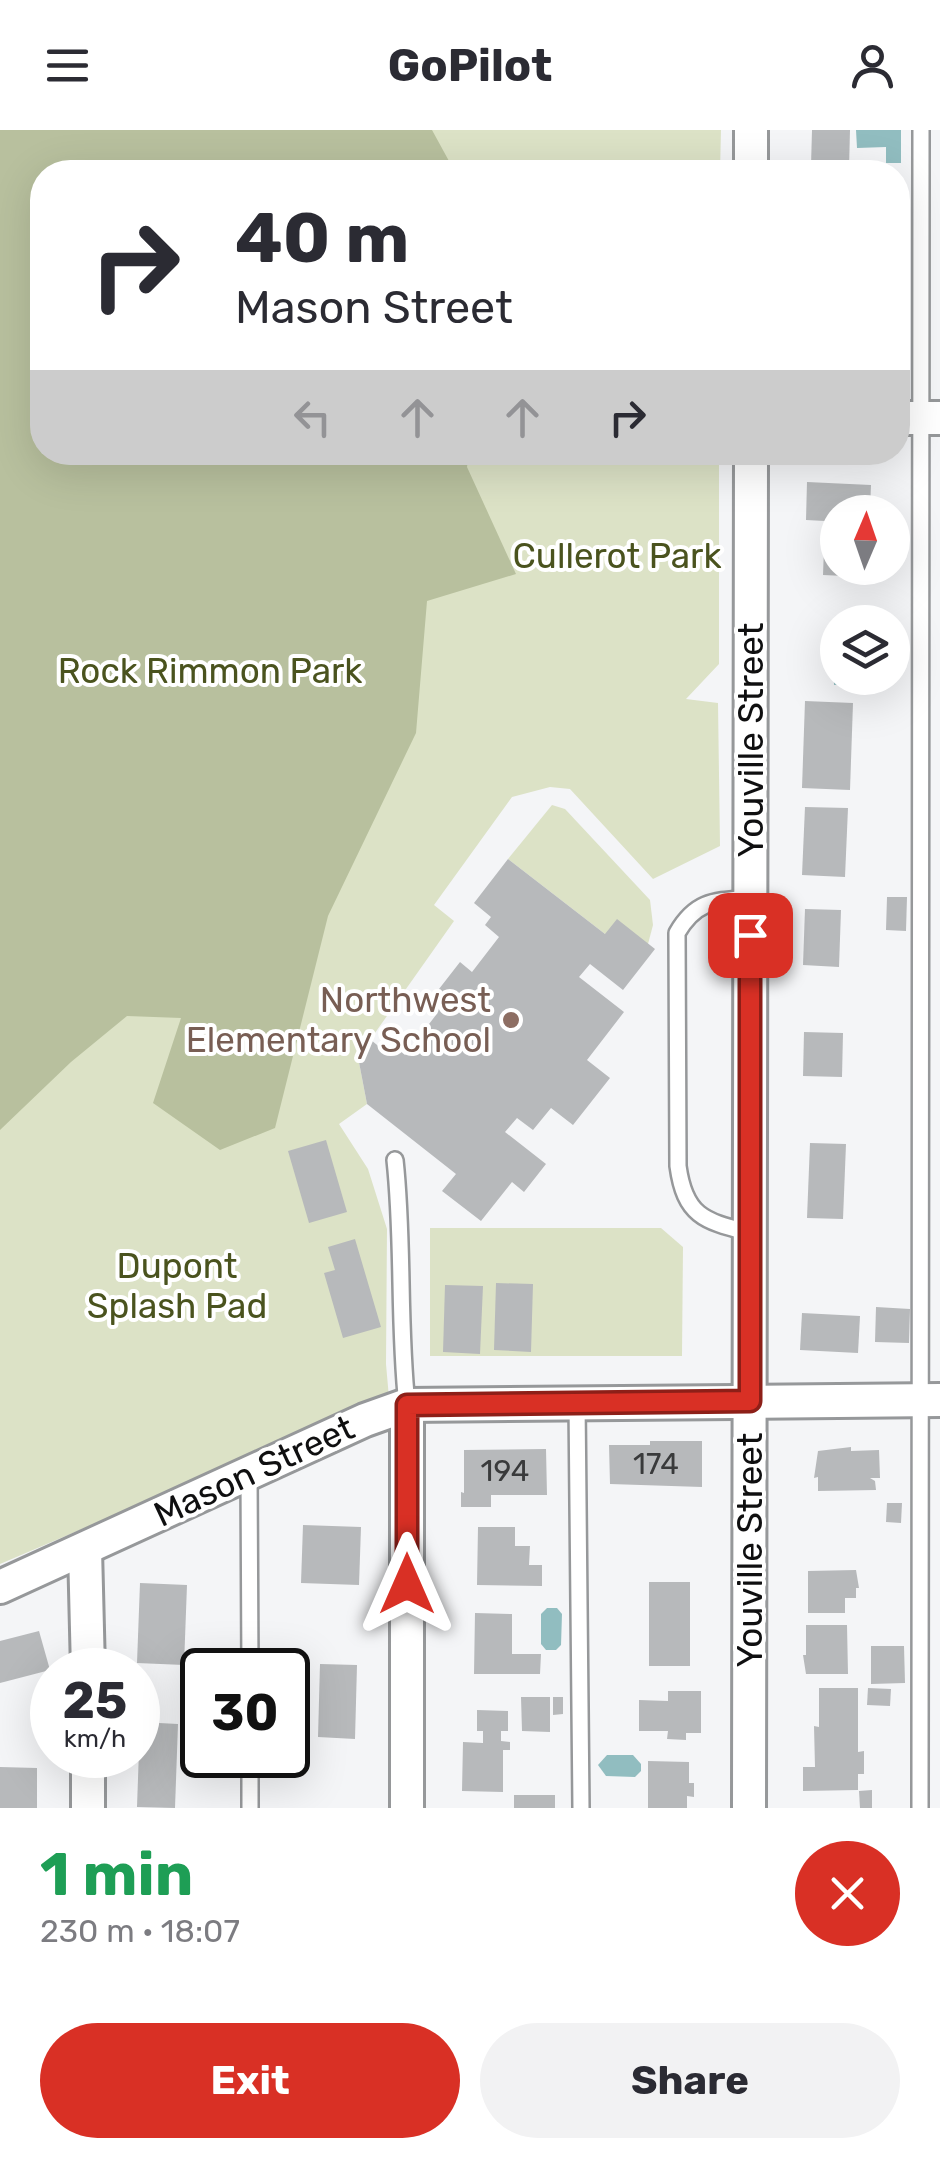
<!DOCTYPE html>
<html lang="en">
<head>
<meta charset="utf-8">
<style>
	body { margin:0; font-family:Rubik,sans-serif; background:#f2f2f3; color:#2b2b33; height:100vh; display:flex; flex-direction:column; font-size:38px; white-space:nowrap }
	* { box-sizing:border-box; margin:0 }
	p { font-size:32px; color:#7c7c81 }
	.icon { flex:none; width:55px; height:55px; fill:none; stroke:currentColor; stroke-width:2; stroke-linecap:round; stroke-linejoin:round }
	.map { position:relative; height:1678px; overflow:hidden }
	.sheet { display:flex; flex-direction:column; background:#fff; flex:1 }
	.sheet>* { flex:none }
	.banner { position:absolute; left:30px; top:30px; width:880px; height:305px; border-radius:40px; box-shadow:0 10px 40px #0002; background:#fff; color:#2b2b33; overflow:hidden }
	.needle { width:65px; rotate:2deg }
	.controls { position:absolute; left:820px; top:365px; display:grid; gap:20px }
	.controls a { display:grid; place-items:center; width:90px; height:90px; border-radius:50%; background:#fff; box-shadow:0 10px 40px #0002; font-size:50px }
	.speed { position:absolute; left:30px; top:1518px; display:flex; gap:20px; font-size:50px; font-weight:700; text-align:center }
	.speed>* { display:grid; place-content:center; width:130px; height:130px; border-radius:50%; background:#fff; box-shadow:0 10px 40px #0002; line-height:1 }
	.speed small { font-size:25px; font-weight:400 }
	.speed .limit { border:5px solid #111; border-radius:15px; background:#fff; color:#111 }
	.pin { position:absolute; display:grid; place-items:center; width:85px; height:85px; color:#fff; margin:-42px; border-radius:20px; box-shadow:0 5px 15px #0006 }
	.me { position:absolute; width:110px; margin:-55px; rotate:0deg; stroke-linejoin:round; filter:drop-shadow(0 0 8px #0008) }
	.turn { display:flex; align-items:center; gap:35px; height:210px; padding:0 40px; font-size:45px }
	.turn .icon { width:130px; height:130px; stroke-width:2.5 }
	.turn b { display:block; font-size:70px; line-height:85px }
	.lanes { display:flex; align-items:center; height:95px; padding:0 40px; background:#0003; justify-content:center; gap:50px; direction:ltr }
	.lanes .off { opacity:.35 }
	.round { display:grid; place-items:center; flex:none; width:105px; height:105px; border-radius:52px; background:#f2f2f3 }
	.headline { display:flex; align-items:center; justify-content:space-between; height:170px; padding:0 40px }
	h1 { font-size:60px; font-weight:700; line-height:75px; color:#1e9e55 }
	.primary-button { display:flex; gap:20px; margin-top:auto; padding:20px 40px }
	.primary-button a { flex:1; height:115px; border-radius:60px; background:#d93025; color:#fff; font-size:40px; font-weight:700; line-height:115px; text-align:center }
	.primary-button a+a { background:#f2f2f3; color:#2b2b33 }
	header { display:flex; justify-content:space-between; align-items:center; height:130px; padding:0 40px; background:#fff; font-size:45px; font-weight:700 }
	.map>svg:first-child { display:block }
</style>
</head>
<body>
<header><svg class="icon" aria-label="menu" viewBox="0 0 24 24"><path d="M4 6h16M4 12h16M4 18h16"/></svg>GoPilot<svg class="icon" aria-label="person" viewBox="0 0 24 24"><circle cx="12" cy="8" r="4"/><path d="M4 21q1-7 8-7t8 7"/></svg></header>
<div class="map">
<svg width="940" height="1678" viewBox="0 0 940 1678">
	<rect width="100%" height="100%" fill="#f4f5f7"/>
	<!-- green -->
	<g fill="#dce2c6">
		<path d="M0,0h721l-1,42h-678v280l677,1v211l-33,35 32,4 2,143 -67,33 -83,-90 -20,-2 -38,10 -78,108 20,16 -96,136 9,47 -28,20 29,45 19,60 -1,135 3,34 -389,166z"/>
		<path d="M552,675l13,4 85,91 3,25 -5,19 -43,-10 -97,-75z"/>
		<path d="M430,1098h231l22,19 -1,109h-252z"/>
	</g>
	<!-- forest -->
	<path fill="#b8c09e" d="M0,0h432l23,42h-413v280l427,1 -2,14 49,107 -89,27 -11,132 -88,183 -53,212 -55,22 -67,-47 28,-85 -54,-2 -56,46 -71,68z"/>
	<!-- water -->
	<g fill="#91bdc0">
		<path d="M856,0h45v33h-15v-16l-29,1z"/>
		<path d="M833,520l4,1 1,27 43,2 -47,5z"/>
		<path d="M547,1478h10l5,6 -1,31 -5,5h-10l-5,-6v-30z"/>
		<path d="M607,1625h26l8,9v7l-6,6 -29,-1 -8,-11z"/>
	</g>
	<!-- building -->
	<g fill="#b7b9bb">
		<path d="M812,0h38l-1,38 -38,-2z"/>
		<rect x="856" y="34" width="26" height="8"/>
		<path d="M898,64h6l-1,30 -5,-1z"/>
		<path d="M807,352l64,3 -1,27h-32v56h30l-1,9 -44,-2 2,-54 -19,-1z"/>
		<path d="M805,571l48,2 -3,87 -48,-2z"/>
		<path d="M805,677l43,1 -3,69 -43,-2z"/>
		<path d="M508,729l97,75 12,-15 38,30 -32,41 -33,-26 -11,13 45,35 -37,48 23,18 -37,47 -22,-17 -18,22 -16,-12 -12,14 41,32 -22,28 -12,-10 -31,39 -39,-30 14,-17 -89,-70 -9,-47 13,-17 17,14 6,-8 11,9 31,-40 -11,-8 35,-45 12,10 27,-35 -14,-12 6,-8 -17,-14z"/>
		<path d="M887,767h20l-1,34 -20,-1z"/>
		<path d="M805,779l36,1 -2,57 -36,-2z"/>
		<path d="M804,902l39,1 -1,44 -39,-1z"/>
		<path d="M326,1010l21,72 -38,11 -21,-72z"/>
		<path d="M810,1013l36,1 -3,75 -36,-1z"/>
		<path d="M355,1109l26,88 -38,11 -19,-65 11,-3 -7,-23z"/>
		<path d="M496,1153l37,1 -2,68 -37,-2z"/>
		<path d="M445,1155l38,1 -3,68 -37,-2z"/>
		<path d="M876,1177l34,2 -1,34 -34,-1z"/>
		<path d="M802,1183l58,3 -2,37 -58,-3z"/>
		<path d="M650,1311h52v46l-92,-3 -1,-39h41z"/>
		<path d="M851,1317v4l28,-1 1,28h-10l5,3 1,9 -58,1v-14l-4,1 4,-27z"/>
		<path d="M546,1319l1,46h-56v12h-30v-15l3,1v-43z"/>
		<path d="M887,1373h15l-1,20 -15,-1z"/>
		<path d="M303,1395l58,2 -2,58 -58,-2z"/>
		<path d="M478,1397h37v19h15l-1,19h13v21l-65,-1z"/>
		<path d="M856,1440l3,18h-3v10h-11v15h-37v-42z"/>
		<rect x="649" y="1452" width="41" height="84"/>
		<path d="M140,1453l47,2 -3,80 -47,-2z"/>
		<path d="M475,1483l37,1v40h29l-1,20h-66z"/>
		<path d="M806,1495h41l1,49h-42l-3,-19h3z"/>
		<path d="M39,1501l11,39 -50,13v-42z"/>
		<path d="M871,1516h33l1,37 -34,1z"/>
		<path d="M320,1534l37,1 -2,74 -37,-2z"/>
		<path d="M819,1558h39v64l6,-1v23h-6v16l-55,1v-24h12l-1,-41 5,1z"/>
		<path d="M868,1558l23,1 -1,17 -23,-1z"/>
		<path d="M668,1561h33v42h-15v7l-19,-1 1,-8h-29v-31l29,1z"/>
		<path d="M521,1567h29v35l-28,-1z"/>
		<path d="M553,1567h10v17l-10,1z"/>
		<path d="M477,1580l31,1v20h-7v10l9,1v8h-7v42l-41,-1 1,-49 20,1v-12h-6z"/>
		<path d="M140,1592l38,2 -3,84 -38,-1z"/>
		<path d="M648,1631l41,1v21h5v14l-7,-1v12h-39z"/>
		<path d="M0,1637l37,1v40h-37z"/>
		<path d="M872,1660v18h-12l-1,-17z"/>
		<rect x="514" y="1665" width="41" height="13"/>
	</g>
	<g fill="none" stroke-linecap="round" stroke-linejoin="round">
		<defs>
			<g id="service">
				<path d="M395,1030c9,83 3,162 12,245"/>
				<path d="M750,1103c-45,-12 -65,-16 -72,-67l-1,-233c19,-33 38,-32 73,-35"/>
				<path d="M577,1272l4,406"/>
				<path d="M249,1343l1,197"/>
				<path d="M250,1625v53"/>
				<path d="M920,1678l1,-1678"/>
			</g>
			<g id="minor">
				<path d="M751,42v-42"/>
				<path d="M898,288h42"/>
				<path d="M407,1275v403"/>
				<path d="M85,1419l3,121"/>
				<path d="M0,1457l365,-167 42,-15 533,-5"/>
				<path d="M88,1625v53"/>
				<path d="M749,1678l2,-1356"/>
			</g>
		</defs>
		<!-- service casing -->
		<use href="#service" stroke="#96989a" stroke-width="20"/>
		<!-- minor casing -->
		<use href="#minor" stroke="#96989a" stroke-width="38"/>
		<!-- service -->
		<use href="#service" stroke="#fff" stroke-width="15"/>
		<!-- minor -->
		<use href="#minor" stroke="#fff" stroke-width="32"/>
	</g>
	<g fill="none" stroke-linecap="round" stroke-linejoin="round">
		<defs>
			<path id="route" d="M407,1454v-179l343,-4v-466"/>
		</defs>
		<!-- route casing -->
		<use href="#route" stroke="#8d1f18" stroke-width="25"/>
		<!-- route -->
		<use href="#route" stroke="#d93025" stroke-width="18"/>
	</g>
	<!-- markers -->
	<circle fill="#8d6e63" stroke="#fff" stroke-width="4" cx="511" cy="890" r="10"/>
	<g text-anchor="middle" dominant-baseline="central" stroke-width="8" stroke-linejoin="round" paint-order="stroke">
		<!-- number labels -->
		<g font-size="30" fill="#393a3b">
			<text x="656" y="1334">174</text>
			<text x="505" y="1341">194</text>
		</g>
		<!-- park labels -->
		<g font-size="35" fill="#4a531e" stroke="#fff">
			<text x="617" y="426">Cullerot Park</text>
			<text x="210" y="541">Rock Rimmon Park</text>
			<text x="177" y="1136">Dupont<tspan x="177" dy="40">Splash Pad</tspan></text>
		</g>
		<!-- street labels -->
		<g font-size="35" fill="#0f0f10" stroke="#fff">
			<text transform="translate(751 610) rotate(-90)">Youville Street</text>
			<text transform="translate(254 1341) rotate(-25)">Mason Street</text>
			<text transform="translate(750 1420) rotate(-90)">Youville Street</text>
		</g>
		<!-- education labels -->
		<g font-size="35" fill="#785e54" stroke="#fff" text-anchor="end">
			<text x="491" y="870">Northwest<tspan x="491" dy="40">Elementary School</tspan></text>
		</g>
	</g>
</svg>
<div class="controls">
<a><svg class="needle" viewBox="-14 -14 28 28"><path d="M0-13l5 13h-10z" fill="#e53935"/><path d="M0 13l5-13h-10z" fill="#7c7c81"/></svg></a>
<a><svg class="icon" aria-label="layers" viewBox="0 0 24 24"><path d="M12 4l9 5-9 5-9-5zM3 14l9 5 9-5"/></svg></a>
</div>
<div class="speed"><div>25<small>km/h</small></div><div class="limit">30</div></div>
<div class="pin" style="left:750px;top:805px;background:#d93025"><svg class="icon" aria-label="arrive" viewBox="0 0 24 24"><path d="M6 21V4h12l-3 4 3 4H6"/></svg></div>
<svg class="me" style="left:407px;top:1454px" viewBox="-20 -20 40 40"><path d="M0-17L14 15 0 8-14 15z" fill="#d93025" stroke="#fff" stroke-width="4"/></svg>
<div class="banner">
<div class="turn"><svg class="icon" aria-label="right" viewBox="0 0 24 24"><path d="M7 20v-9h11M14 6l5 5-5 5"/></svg><div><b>40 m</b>Mason Street</div></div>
<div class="lanes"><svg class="icon off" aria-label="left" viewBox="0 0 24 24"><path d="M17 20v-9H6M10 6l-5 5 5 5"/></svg><svg class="icon off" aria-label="ahead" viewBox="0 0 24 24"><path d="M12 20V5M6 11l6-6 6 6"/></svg><svg class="icon off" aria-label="ahead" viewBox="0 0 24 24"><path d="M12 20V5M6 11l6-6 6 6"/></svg><svg class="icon" aria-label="right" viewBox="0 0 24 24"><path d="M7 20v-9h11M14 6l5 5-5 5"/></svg></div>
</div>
</div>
<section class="sheet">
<div class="headline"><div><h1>1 min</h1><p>230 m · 18:07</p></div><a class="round" style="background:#d93025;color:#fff"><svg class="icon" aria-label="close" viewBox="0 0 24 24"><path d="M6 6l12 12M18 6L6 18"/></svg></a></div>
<div class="primary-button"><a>Exit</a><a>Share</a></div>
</section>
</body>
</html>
